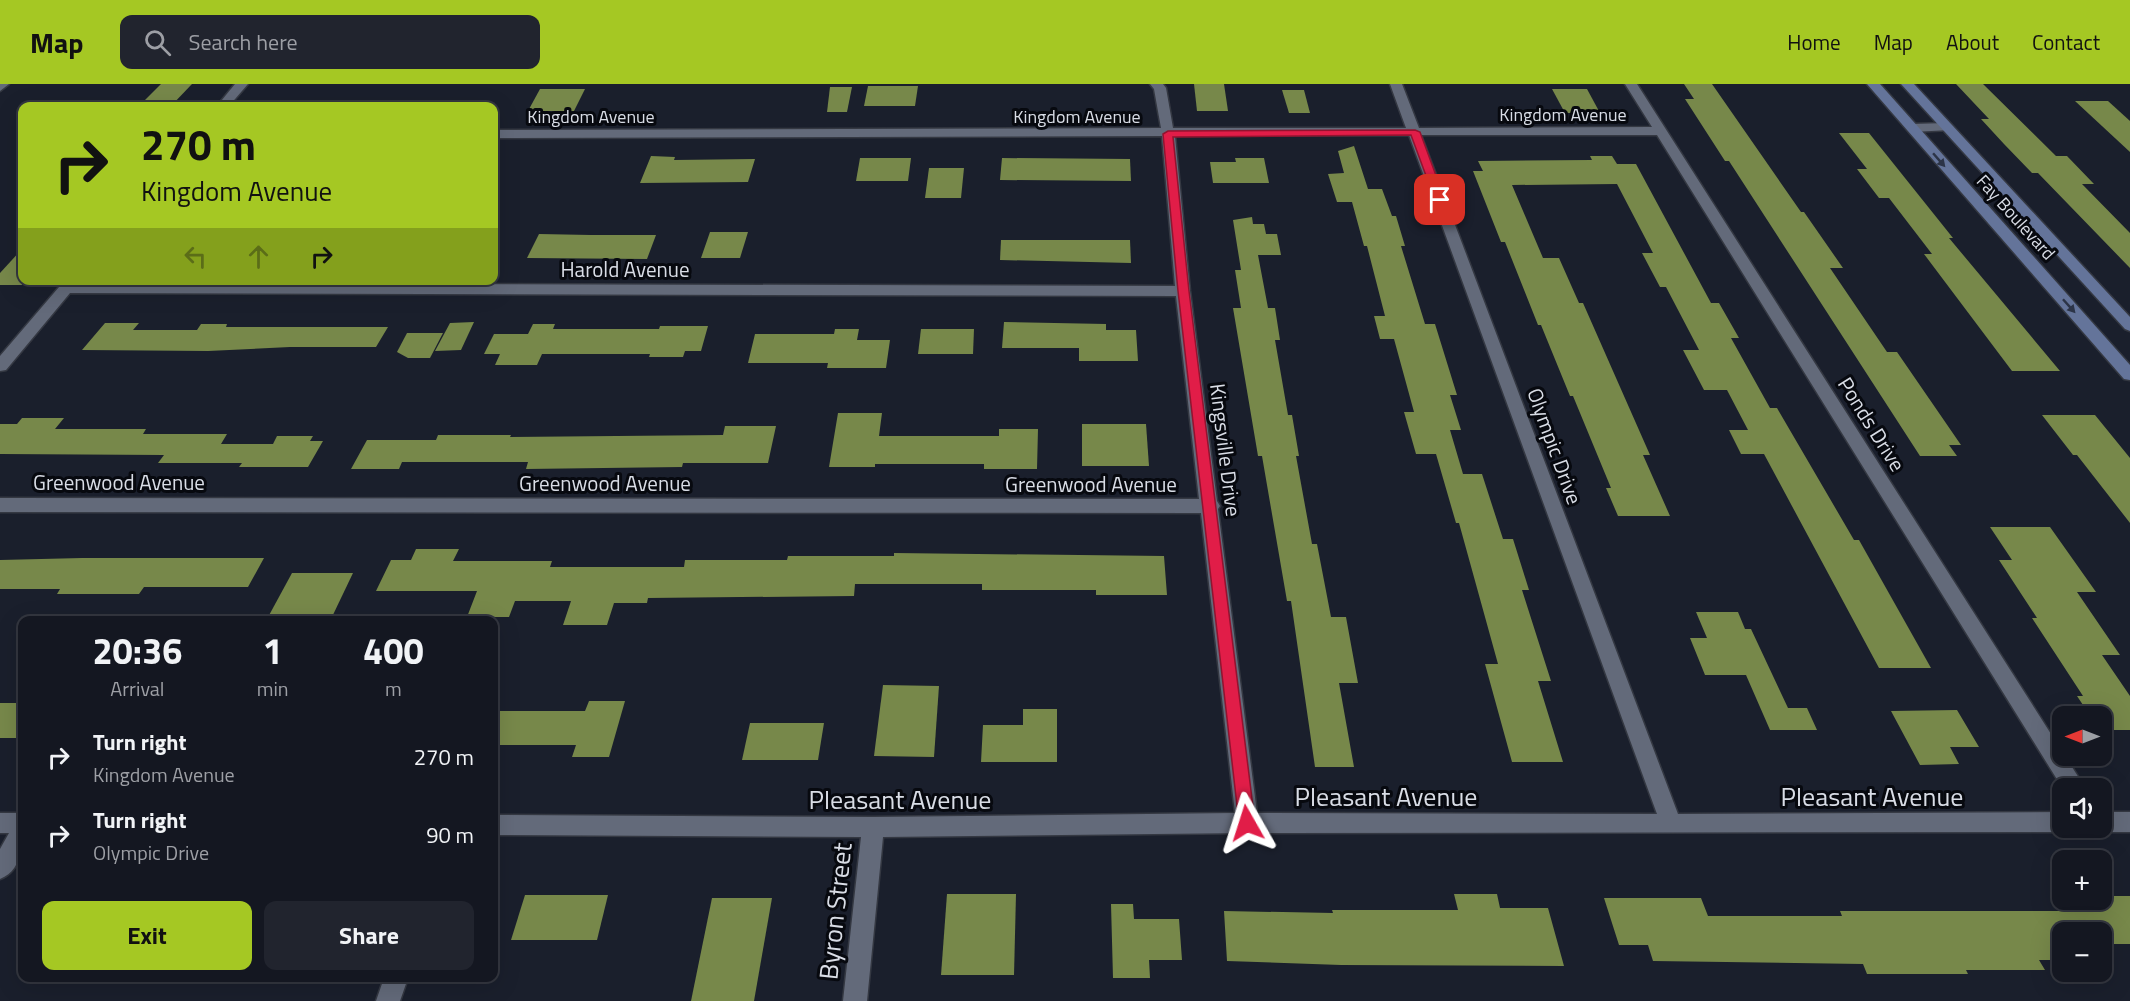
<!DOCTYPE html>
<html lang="en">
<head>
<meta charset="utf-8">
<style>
	body { margin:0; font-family:"Titillium Web",sans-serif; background:#21242e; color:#f1f3f6; height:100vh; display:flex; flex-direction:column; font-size:22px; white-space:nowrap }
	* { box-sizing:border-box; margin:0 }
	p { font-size:20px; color:#9d9fa5 }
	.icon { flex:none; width:33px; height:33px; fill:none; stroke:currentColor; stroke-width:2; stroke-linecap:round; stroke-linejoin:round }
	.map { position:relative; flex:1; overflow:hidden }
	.panel { position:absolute; left:18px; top:532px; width:480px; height:366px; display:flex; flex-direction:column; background:#141721; border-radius:12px; box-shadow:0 6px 24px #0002,0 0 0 2px #33363f }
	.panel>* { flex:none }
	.banner { position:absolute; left:18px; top:18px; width:480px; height:183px; border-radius:12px; box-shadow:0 6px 24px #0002,0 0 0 2px #33363f; background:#a5c823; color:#111; overflow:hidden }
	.needle { width:39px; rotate:270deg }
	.fabs { position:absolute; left:2052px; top:622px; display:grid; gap:12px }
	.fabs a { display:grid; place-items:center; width:60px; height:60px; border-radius:12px; background:#141721; box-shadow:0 6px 24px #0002,0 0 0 2px #33363f; font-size:30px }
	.pin { position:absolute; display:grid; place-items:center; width:51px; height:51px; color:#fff; margin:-26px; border-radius:12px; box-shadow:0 3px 9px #0006 }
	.me { position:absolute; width:66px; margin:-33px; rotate:354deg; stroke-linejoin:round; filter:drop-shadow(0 0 4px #0008) }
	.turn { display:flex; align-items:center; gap:21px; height:126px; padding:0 24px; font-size:27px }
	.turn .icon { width:78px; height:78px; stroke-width:2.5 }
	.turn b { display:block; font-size:42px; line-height:51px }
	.lanes { display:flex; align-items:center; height:57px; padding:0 24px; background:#0003; justify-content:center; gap:30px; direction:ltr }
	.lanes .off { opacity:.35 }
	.eta { display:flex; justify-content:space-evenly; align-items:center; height:102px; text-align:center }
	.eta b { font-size:36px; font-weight:700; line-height:42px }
	.action { display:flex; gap:12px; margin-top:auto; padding:12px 24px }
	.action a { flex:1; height:69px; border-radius:12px; background:#a5c823; color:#111; font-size:24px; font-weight:700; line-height:69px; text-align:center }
	.action a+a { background:#21242e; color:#f1f3f6 }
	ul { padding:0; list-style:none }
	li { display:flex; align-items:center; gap:18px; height:78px; padding:0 24px }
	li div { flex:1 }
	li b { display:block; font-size:22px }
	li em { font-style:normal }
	header { display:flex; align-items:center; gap:36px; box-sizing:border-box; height:84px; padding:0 30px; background:#a5c823; color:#111 }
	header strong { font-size:28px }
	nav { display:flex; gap:33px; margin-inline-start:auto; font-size:21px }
	.search { width:420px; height:54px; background:#21242e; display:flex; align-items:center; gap:15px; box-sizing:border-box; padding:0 21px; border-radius:12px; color:#9d9fa5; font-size:22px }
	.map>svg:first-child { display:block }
</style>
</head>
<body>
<header>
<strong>Map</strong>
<div class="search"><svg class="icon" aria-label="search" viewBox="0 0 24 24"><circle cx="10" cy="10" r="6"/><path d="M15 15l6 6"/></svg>Search here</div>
<nav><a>Home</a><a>Map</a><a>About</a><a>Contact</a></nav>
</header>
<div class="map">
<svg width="2130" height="917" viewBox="0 0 2130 917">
	<rect width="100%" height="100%" fill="#1a1f2c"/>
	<!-- building -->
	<g fill="#77884a">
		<path d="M161,0h31l-21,22h-32z"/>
		<path d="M1194,0h30l4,27h-31z"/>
		<path d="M1684,0h28l89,128h3l39,56h-13l57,84h10l64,93h-12l8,11h-37l-191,-295h-4l-40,-62h9z"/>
		<path d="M1956,0h27l73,72h11l27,28h-12l48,49v35l-92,-95h-6l-28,-29 -23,-25h8z"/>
		<path d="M868,2h50l-3,20h-51z"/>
		<path d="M830,3h22l-5,25h-20z"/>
		<path d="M540,5h45l-11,22h-46z"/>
		<path d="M1552,5h35l13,24h-35z"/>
		<path d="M1282,6h22l6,23h-21z"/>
		<path d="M2075,17h33l22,20v31z"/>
		<path d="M1839,49h30l84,105h-4l111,133h-48l-88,-117h8l-43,-56h-10l-22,-29h10z"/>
		<path d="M1354,62l14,43h14l10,27h4l9,30h-4l24,78h10l22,71h-7l11,35h-11l13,44h19l21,65h10l16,51h-7l29,91h-13l25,81h-51l-27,-98h13l-39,-141h-3l-20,-69h-20l-12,-42h10l-20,-73h-14l-6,-23h11l-18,-70h-3l-12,-44h-15l-9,-28 16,-1 -6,-22z"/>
		<path d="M651,72l24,1 -1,3 81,-1 -7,23 -108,1z"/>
		<path d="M1590,72h22l5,8h19l75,139h8l20,35h-8l39,70h7l77,132h5l72,128h-52l-115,-214h-23l-12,-24h19l-21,-40h-23l-21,-40h16l-33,-63h-6l-18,-34h11l-36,-69 -105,1 31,73h16l20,45h4l67,152h-7l27,61h-52l-12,-28h5l-38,-92h-3l-29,-71h-3l-33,-83h-4l-28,-71h10l-5,-10 114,-1z"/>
		<path d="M860,74h51l-3,23h-52z"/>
		<path d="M1002,74l128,1 1,22 -131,-1z"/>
		<path d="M1235,74h29l5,25h-56l-3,-21h26z"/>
		<path d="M929,84h35l-3,30h-36z"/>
		<path d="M1252,133l1,7h11l2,10h11l4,21h-23l10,53h7l5,32h-5l13,75h4l7,41h-3l16,88h5l14,73h15l12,66h-19l15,84h-39l-24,-166h-4l-25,-145h-4l-25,-148h8l-6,-38h6l-8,-50z"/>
		<path d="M710,148h38l-8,26h-39z"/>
		<path d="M539,150l52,1h65l-9,24 -120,-1z"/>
		<path d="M1001,156h129l1,23 -131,-3z"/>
		<path d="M22,165v36h-22v-12z"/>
		<path d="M474,238l-13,28 -26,1 15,-28z"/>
		<path d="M1004,238l102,2v6h30l2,31h-59v-13h-77z"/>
		<path d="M105,239h34l-6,7h64l4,-6h26l-1,3h162l-12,20h-86l-82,4 -126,-1z"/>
		<path d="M533,240h22l-2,5h106l1,-3h48l-7,25h-16l-2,6h-34l1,-3h-108l-5,11h-42l5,-11h-16l10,-20h34z"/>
		<path d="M835,245h24l-2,11h33l-4,28h-59l1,-5h-80l7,-29h79z"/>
		<path d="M921,245h53l-1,25h-55z"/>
		<path d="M407,249h36l-13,25h-22l-11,-6z"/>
		<path d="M838,329h44l-3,23h120v-7h39l-1,40h-53v-5h-109v3h-46z"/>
		<path d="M2042,331h53l35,43v65l-53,-68h-4z"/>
		<path d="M22,334h42l-9,11h91l-3,5h84l-6,10h52l4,-8h36l-3,5h13l-15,26h-69l3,-4h-84l6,-8 -164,-1v-30h17z"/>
		<path d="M1082,340h64l3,42h-67z"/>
		<path d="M725,342h51l-8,37h-85l-1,4 -156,2 2,-7h-126l-3,7h-48l16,-29h69l2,-5h73l-1,2 213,-2z"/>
		<path d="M1990,443h60l46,65h-19l43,63h-18l28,41v34h-28v-13h-11l-14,-21h6l-51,-78h5l-38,-58h13z"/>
		<path d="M416,465h43l-6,12h99l-2,6h134l1,-7h102l1,-4h106v-3l270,3 3,39h-71v-5h-114v-6h-127l-1,12 -206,2 -1,5h-33l-7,22h-44l8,-24h-56l-6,16h-42l10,-26h-101l15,-31h20z"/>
		<path d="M82,474h182l-16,29h-104l-5,7h-82l3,-5h-60v-29z"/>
		<path d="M292,489h61l-22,46h-64z"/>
		<path d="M1696,528h42l7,17h6l37,79h19l10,22h-47l-24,-55h-41l-15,-37h17z"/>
		<path d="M883,601l56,1 -5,71 -60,-1z"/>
		<path d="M589,617h36l-16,56h-37l4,-12h-82v-34h91z"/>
		<rect x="0" y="619" width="22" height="35"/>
		<path d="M1023,625h34v53h-76l2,-37h40z"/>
		<path d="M1957,626l22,37h-29l9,17 -39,1 -29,-54z"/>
		<path d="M750,639h74l-6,37h-76z"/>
		<path d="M947,810h69l-2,81h-73z"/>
		<path d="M1454,810h43l3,14h48l16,58 -223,-1 -114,-4 -3,-50 109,2 -1,-3h126z"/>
		<path d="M525,811h83l-11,45h-86z"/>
		<path d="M2102,812h28v48h-28v-11h-40v27h-23l6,10h-79l2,4h-101l-4,-10 -210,-3 -5,-16h-29l-15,-47h97l7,18h134l-2,-5h238l-6,-11h30z"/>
		<path d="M712,814h60l-18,103h-63z"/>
		<path d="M1111,820h22l1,15h45l3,41h-33l1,18h-37z"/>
	</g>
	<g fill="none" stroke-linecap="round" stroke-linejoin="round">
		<defs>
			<g id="street">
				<path d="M0,0h9l-9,7z"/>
				<path d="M235,0h13l-19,22h-12z"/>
				<path d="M1150,0h13l3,4 7,40h233l-16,-44h12l17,44 233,-1 -27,-43h12l449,705h-23l-406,-654h-236l257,679 384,-2v16l8,1 -8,3 -815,1 -364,4 -16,164h-24l18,-164 -367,-2v-20l379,2 362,-4 -34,-300 -1201,-1v-14l1199,1 -23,-203 -1106,-3 -64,77 -6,1v-15l65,-76h15l-2,3 1097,3 -13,-150 -668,2v-8l667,-2 -7,-39zM1409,51l248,679 -400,-1 -39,-304 2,-3 -3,-5 -27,-210 -15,-155z"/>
				<path d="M1947,39l6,4 -2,3 -39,2 -6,-4 6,-4z"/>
				<path d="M2102,728h28v20h-28l-8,-3 8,-1z"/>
				<path d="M0,729h22c0,23 4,56 -22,66v-30l9,-16h-9z"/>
				<path d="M384,894h24l-8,23h-24z"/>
			</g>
			<g id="secondary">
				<path d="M1867,0h13l250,281v15l-6,-1z"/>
				<path d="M1901,0h13l216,233v14l-5,-2z"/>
			</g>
		</defs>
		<!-- street casing -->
		<use href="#street" stroke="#343842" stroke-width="3"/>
		<!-- secondary casing -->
		<use href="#secondary" stroke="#343842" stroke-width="3"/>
		<!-- street -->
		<use href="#street" fill="#636a7a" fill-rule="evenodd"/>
		<!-- secondary -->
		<use href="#secondary" fill="#64749a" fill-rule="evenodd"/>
	</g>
	<!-- one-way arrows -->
	<defs><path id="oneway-solid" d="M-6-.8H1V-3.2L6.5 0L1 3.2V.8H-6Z" transform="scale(1.5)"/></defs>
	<g fill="#2c3447">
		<use href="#oneway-solid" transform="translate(1939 76) rotate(49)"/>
		<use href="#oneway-solid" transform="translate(2069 222) rotate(48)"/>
	</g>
	<!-- route -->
	<path fill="#e11d48" stroke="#92132f" stroke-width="1.5" d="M1415,46l5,2 25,68 -1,2 -9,-2 -24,-65 -238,2 16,154 66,532 -2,5 -6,3 -6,-3 -2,-5 -61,-532 -15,-157 5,-3z"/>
	<g text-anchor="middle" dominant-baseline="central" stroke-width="6" stroke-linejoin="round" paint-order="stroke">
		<!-- far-street labels -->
		<g font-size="18" fill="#d9dde6" stroke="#07090f">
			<text x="1563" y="30">Kingdom Avenue</text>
			<text x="591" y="32">Kingdom Avenue</text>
			<text x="1077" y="32">Kingdom Avenue</text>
			<text transform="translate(2016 133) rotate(48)">Fay Boulevard</text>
		</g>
		<!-- street labels -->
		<g font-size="21" fill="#d9dde6" stroke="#07090f">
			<text x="625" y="185">Harold Avenue</text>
			<text transform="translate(1872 340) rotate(58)">Ponds Drive</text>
			<text transform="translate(1555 362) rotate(70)">Olympic Drive</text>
			<text transform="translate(1226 366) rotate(83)">Kingsville Drive</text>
			<text x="119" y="398">Greenwood Avenue</text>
			<text x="605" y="399">Greenwood Avenue</text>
			<text x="1091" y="400">Greenwood Avenue</text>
		</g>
		<!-- near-street labels -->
		<g font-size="26" fill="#d9dde6" stroke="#07090f">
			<text x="1386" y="712">Pleasant Avenue</text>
			<text x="1872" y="712">Pleasant Avenue</text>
			<text x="900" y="715">Pleasant Avenue</text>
			<text transform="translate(835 827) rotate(-84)">Byron Street</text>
		</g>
	</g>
</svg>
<div class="fabs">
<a><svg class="needle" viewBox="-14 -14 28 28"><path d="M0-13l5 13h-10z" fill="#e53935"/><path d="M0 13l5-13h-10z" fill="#9d9fa5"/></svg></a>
<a><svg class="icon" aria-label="sound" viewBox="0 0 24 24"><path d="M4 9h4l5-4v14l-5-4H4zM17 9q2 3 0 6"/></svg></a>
<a>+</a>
<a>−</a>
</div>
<div class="pin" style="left:1440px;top:116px;background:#d93025"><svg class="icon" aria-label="arrive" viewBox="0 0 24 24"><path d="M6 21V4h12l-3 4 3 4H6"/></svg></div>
<svg class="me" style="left:1247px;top:739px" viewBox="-20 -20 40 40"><path d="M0-17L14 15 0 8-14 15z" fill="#e11d48" stroke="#fff" stroke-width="4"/></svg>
<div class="banner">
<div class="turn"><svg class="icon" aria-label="right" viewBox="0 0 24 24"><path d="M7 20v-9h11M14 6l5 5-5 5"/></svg><div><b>270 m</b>Kingdom Avenue</div></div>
<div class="lanes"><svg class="icon off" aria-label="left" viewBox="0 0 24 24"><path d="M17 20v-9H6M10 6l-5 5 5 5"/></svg><svg class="icon off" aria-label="ahead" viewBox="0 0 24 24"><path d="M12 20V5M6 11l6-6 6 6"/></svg><svg class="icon" aria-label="right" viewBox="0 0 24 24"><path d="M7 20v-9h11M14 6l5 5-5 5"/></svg></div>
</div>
<section class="panel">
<div class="eta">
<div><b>20:36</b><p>Arrival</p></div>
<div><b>1</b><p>min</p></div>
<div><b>400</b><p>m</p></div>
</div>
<ul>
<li><svg class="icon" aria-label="right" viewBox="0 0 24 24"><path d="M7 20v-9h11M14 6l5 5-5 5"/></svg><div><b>Turn right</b><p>Kingdom Avenue</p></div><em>270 m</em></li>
<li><svg class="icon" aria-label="right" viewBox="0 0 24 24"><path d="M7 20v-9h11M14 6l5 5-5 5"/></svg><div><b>Turn right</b><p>Olympic Drive</p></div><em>90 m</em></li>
</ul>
<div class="action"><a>Exit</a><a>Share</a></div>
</section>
</div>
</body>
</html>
